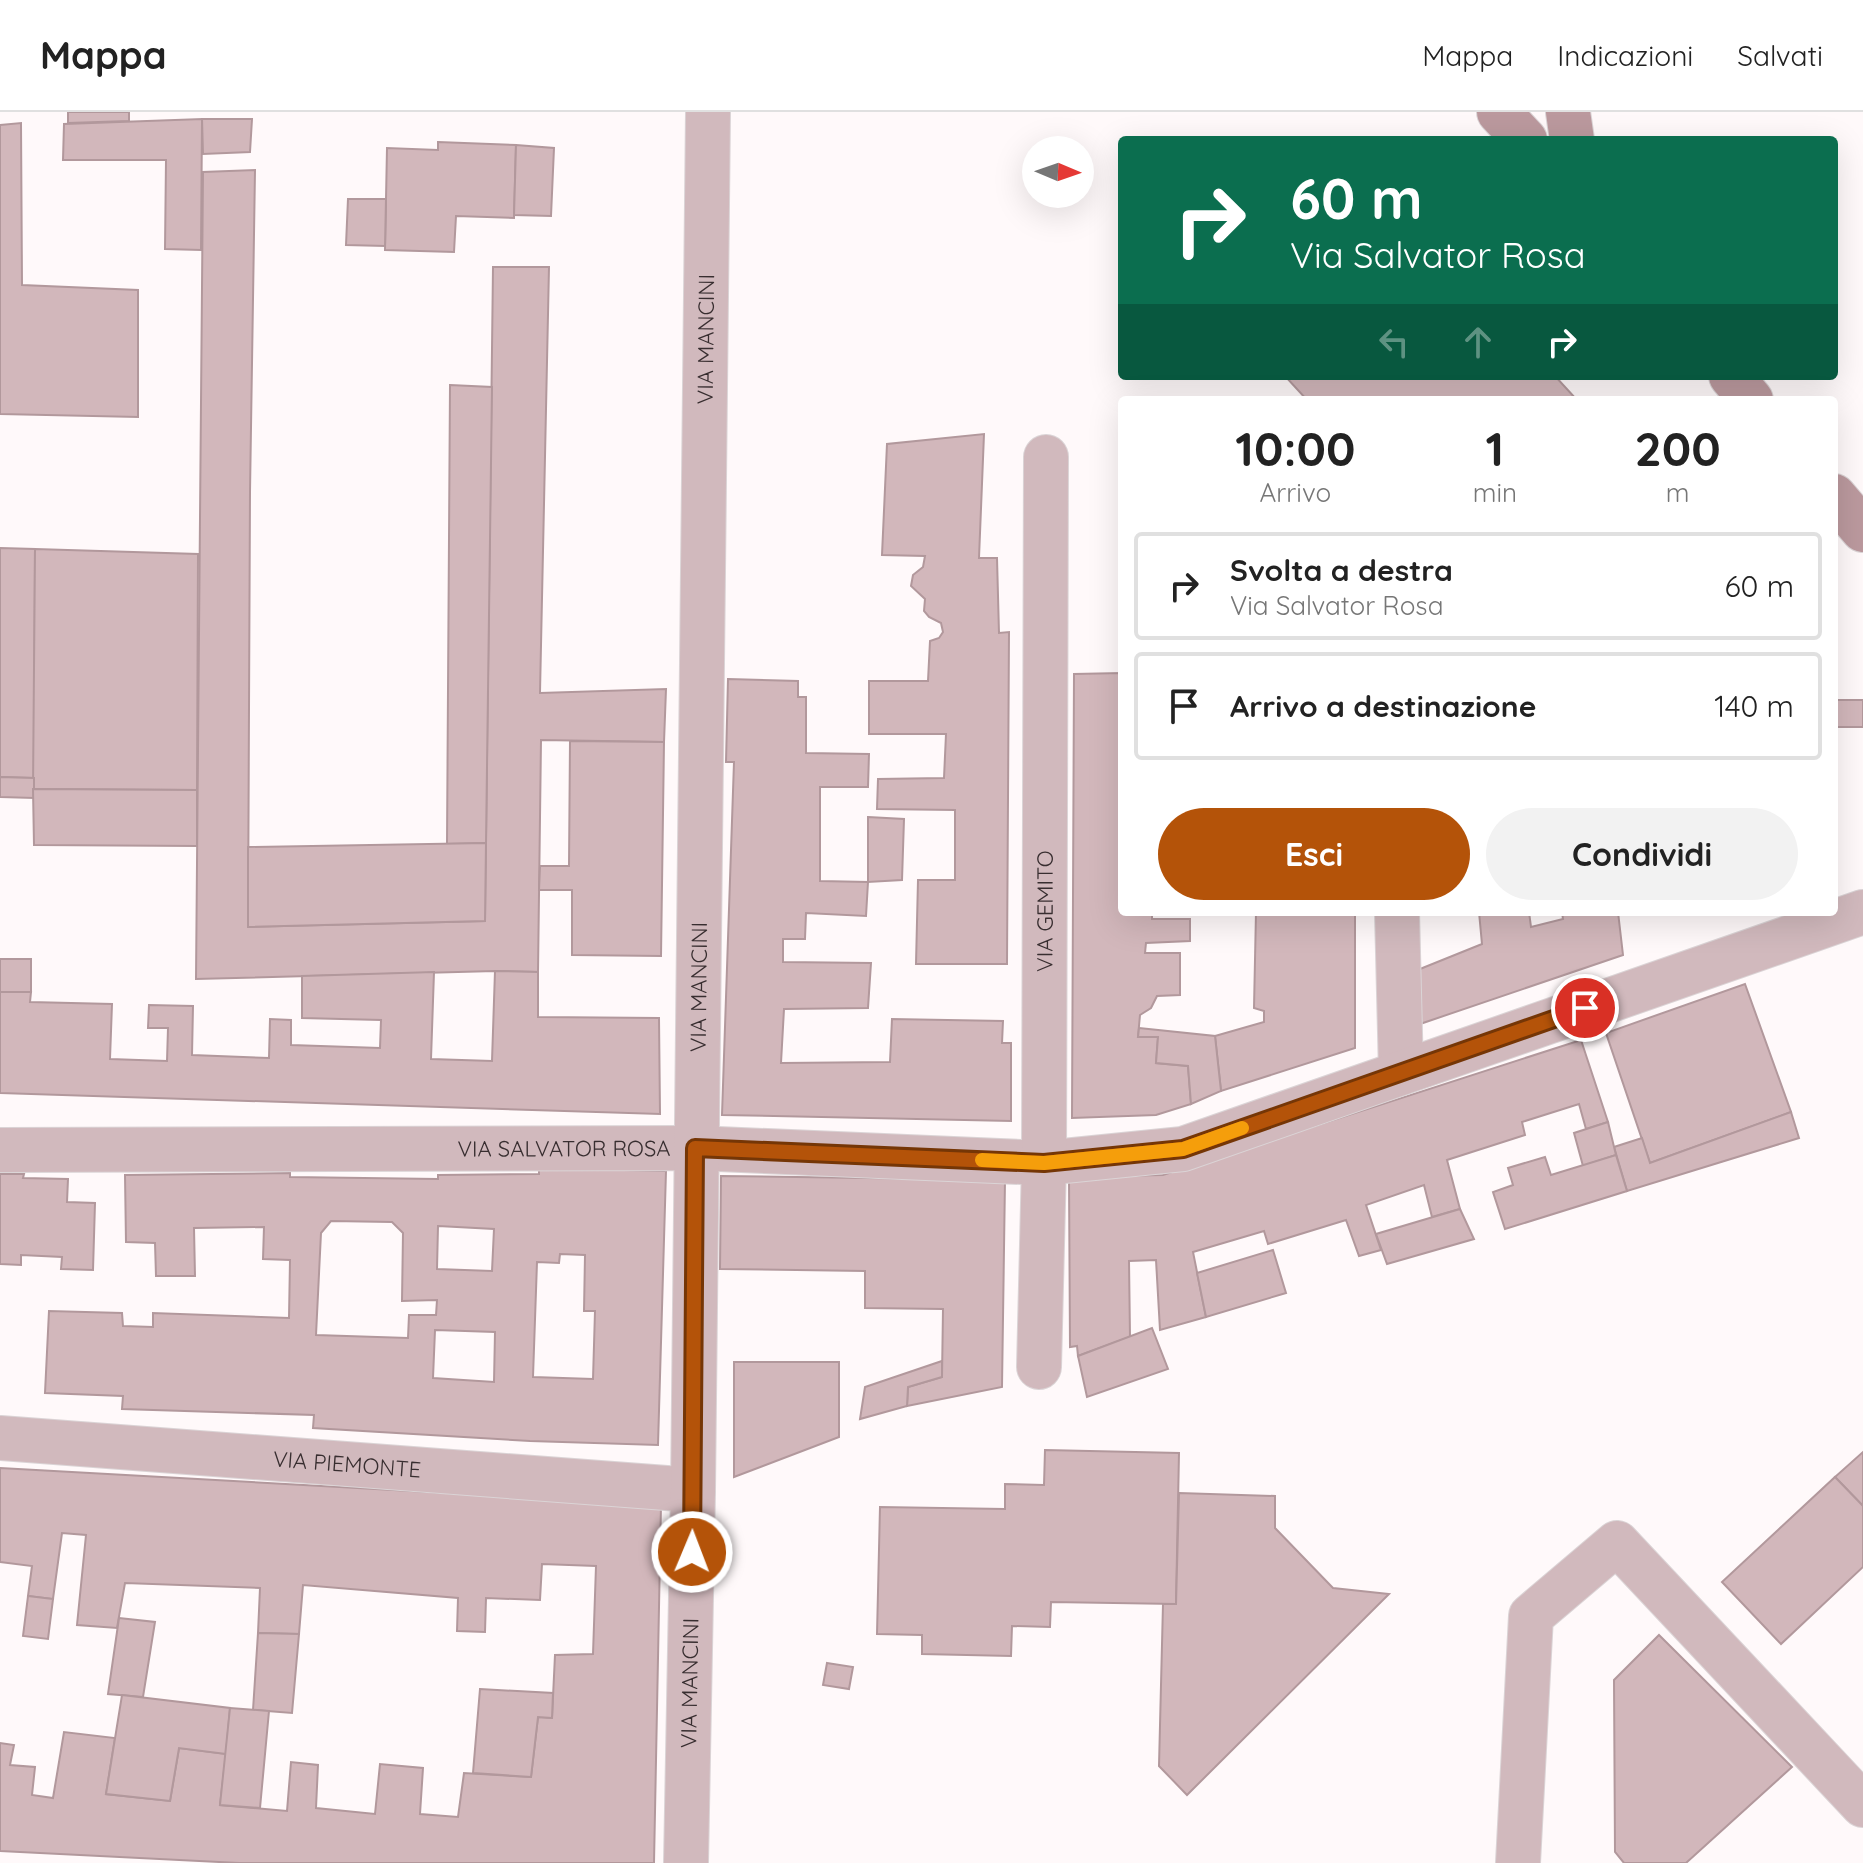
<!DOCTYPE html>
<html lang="it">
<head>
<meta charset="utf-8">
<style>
	body { margin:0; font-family:Quicksand,sans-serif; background:#f2f2f2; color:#222; height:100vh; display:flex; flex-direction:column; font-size:30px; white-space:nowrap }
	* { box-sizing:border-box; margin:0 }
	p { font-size:26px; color:#767676 }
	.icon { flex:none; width:44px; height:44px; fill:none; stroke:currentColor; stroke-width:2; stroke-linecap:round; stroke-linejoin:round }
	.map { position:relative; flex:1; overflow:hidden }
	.sheet { position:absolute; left:1118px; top:284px; width:720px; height:520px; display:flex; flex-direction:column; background:#fff; border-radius:8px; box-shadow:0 8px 32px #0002 }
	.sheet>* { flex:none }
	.banner { position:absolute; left:1118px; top:24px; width:720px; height:244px; border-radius:8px; box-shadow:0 8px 32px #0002; background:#0b6e4f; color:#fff; overflow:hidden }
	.needle { width:52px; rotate:92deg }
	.tools { position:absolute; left:1022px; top:24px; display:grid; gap:16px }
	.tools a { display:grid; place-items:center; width:72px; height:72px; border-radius:50%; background:#fff; box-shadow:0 8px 32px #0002; font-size:40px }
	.pin { position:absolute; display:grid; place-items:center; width:68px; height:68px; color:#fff; margin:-34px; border:4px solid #fff; border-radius:50%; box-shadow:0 2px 8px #0007 }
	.me { position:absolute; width:88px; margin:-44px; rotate:1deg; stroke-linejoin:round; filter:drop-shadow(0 0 6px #0008) }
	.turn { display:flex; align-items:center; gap:28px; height:168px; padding:0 40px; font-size:36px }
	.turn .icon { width:104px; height:104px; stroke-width:2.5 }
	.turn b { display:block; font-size:56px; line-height:68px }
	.lanes { display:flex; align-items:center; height:76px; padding:0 40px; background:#0003; justify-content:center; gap:40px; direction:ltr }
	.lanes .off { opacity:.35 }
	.eta { display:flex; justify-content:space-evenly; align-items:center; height:136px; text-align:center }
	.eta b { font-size:48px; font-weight:700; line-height:56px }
	.action { display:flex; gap:16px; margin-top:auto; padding:16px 40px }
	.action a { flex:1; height:92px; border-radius:48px; background:#b45309; color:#fff; font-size:32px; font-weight:700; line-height:92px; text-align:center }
	.action a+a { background:#f2f2f2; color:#222 }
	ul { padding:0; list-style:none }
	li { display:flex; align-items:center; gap:24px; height:108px; margin:0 16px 12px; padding:0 24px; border:4px solid #e0e0e0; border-radius:8px }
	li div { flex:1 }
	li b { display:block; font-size:30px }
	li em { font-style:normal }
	header { display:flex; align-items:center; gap:48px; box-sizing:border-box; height:112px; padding:0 40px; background:#fff; border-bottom:2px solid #e0e0e0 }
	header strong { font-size:38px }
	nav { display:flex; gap:44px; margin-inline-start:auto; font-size:28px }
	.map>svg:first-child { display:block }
</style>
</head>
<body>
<header>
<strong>Mappa</strong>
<nav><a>Mappa</a><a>Indicazioni</a><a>Salvati</a></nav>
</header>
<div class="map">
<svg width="1863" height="1751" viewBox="0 0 1863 1751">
	<rect width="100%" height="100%" fill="#fff9fa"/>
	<!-- building -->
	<g fill="#d2b7bb" stroke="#b2989c" stroke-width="2" fill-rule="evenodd">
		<path d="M68,0h61v9l-61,2z"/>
		<path d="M202,7h50l-2,33 -47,2z"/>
		<path d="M202,7l-1,131 -36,-1 1,-89h-103l1,-36z"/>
		<path d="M21,11l1,162 116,5v127l-138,-3v-289z"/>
		<path d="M438,30l78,3 -2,73 -58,-2 -2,36 -69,-2 2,-102 51,2z"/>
		<path d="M516,33l38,3 -3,68 -37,-1z"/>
		<path d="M255,58l-5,322 -2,435 237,-6 8,-654h56l-9,426 126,-4 -2,53 -123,-2 -3,232 -43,-1 -299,8 7,-807z"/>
		<path d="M348,87h38l-1,47 -39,-1z"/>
		<path d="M1285,264h270l22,24h-270z"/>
		<path d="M450,273l42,2 -6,456 -39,1z"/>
		<path d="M984,322l-5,124h18l2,75 10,-1 -2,332h-91l2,-84h37v-70l-78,-1 1,-30 66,-1 2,-44h-77v-53h59l2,-40 9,-3 4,-6 -2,-9 -12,-6 -5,-6 1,-12 -14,-13 2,-11 10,-8 2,-11 -43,-1 5,-111z"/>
		<path d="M0,436l35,1 -1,229 -34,-1z"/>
		<path d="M35,437l163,5 -1,236 -164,-1z"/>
		<path d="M1122,561v239h30v7h38v22l-44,2 -1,10h35v42l-23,1 -6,12 -11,7 -2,22h20l-2,26 32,3 3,38 -35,11 -84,3 2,-444z"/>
		<path d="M728,567l70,2v16h8v56l63,1 -1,33h-48v94l48,1 -2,34 -60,-3 -1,26h-22v23l88,1 -3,45 -84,1 -3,54 109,-1 2,-43 111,2 -1,22h9v78l-289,-6 12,-353h-8z"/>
		<rect x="1834" y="588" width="29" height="27"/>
		<path d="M570,629l94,1 -3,214 -89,-1v-65h-33l1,-24h29z"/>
		<path d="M0,665l34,1v20l-34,-1z"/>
		<path d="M33,677l164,1v56l-163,-1z"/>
		<path d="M868,705l36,2 -2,61 -34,2z"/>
		<path d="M486,731l-1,78 -237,6v-80z"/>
		<path d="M1256,800h99v136l-134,43 -6,-55 49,-14v-11l-10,-3z"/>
		<path d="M1479,800h50l2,15 32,-8 -1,-7h56l5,43 -203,69v-55l62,-25z"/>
		<rect x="0" y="847" width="31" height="33"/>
		<path d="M495,859l43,1v45l121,1 1,96 -660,-21v-101h31l-1,10 82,2 -2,55 57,2 1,-33h-20l1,-23 44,1 -1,49 77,3 1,-39 21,1v25l89,3 1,-28 -79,-2v-42l132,-4 -3,87 61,2z"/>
		<path d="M1745,872l46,128 -141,51 -44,-130z"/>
		<path d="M1139,916l76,8 6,55 -30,13 -3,-38 -32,-3 2,-26h-20z"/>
		<path d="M1581,928l27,82 -22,7 -7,-25 -57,18 3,13 -78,25 13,49 -28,8 -8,-32 -58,20 15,45 -22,6 -13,-36 -78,24 -4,-13 -71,21 13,65 -46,13 -4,-70 -27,1 1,76 -52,19 -1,-10 -7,1 -1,-170 94,-2z"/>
		<path d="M1791,1000l8,26 -172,53 -13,-44 28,-9 8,25z"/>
		<path d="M1608,1010l8,33 -33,11 -9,-33z"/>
		<path d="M1616,1043l11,36 -122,38 -12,-37 20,-7 -5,-17 37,-11 6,18z"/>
		<path d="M539,1056l127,3 -8,274 -128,-4 -217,-13 1,-13 -192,-6 1,-13 -78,-3 4,-82 73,2 1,13 30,1v-14l136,5 1,-58 -27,-1 1,-32 -70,1 1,48h-39l-1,-33 -29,-1 -1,-67 165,-2v4l148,2v-4l101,-1zM331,1109l61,1 11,11 -1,68 35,-1 -1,15h-27l-1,23 -92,-3 5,-102zM438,1114l56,3 -2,42 -55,-2zM560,1142l25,1 -1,56h11l-2,68 -60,-2 4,-115 22,1zM435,1218l60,2 -1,50 -61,-4z"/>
		<path d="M0,1062h24l-1,4 45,1 -1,23 28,1 -2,67 -32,-1 1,-12 -41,-2v10l-21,-1z"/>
		<path d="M721,1064l284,4 -3,207 -95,19 1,-19 34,-10 1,-68 -78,-1v-37l-145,-2z"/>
		<path d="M1460,1097l14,30 -87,25 -11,-30z"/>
		<path d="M1273,1138l13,43 -80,24 -9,-44z"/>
		<path d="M1152,1216l16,41 -81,28 -9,-41z"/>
		<path d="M942,1249v16l-34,10 -1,19 -47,13 5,-32z"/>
		<path d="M734,1250h105v75l-105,40z"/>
		<path d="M1045,1338l134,3 -3,151 -125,-2 -1,25 -38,-1 -1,30 -89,-2v-19l-45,-1 3,-127 125,2v-25l39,1z"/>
		<path d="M1863,1340v54l-28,-29z"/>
		<path d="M0,1356l661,37 -7,358h-415l-239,-12v-108l14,2 -4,20 25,2 -3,28 21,3 11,-66 51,6 -9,56 64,7 9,-53 47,6 -6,51 67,6 4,-49 27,3 -2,43 59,6 5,-50 43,4 -3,46 38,3 6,-44 67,4 7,-60 14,1 3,-63 38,-1 3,-88 -54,-2 -2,36 -54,-2 -1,34 -28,-1 1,-33 -155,-13 -4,49 -41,-1 2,-45 -135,-5 -8,45 -40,-3 9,-90 -24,-2 -9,66 -25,-3 4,-30 -32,-4z"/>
		<path d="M1835,1365l28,29v61l-82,77 -59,-62z"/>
		<path d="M1179,1381l96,3v32l58,60 56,6 -202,201 -28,-29 4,-162h13z"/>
		<path d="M28,1484l25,3 -5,40 -25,-3z"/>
		<path d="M119,1506l36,4 -12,75 -35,-3z"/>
		<path d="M258,1521l41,1 -7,79 -39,-3z"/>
		<path d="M1659,1523l133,132 -106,96h-62l-9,-11 -1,-172z"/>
		<path d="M827,1551l26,4 -4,22 -26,-4z"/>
		<path d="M480,1577l73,4 -1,25 -14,-1 -7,60 -58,-4z"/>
		<path d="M122,1583l108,13 -4,46 -47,-6 -9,53 -64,-7z"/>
		<path d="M230,1596l39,3 -9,97 -40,-3z"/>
	</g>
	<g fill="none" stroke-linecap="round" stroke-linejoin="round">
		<defs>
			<g id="street">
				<path d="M1397,800l4,161"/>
				<path id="s1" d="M0,1038l695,-2 349,15 139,-14 680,-237"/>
				<path id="s2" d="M1039,1255l5,-204 2,-706"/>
				<path id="s3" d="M0,1326l693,52"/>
				<path id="s4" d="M686,1751l7,-373 15,-1378"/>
				<path d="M1518,1751l13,-247 86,-73 246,262"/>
			</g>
			<g id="secondary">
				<path d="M1499,0l26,28"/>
				<path d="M1568,0l4,28"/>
				<path d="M1731,264l20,24"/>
				<path d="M1834,384l29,34"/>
			</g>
		</defs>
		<!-- street casing -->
		<use href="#street" stroke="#dbd4d6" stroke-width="46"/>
		<!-- secondary casing -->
		<use href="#secondary" stroke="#dbd4d6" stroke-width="46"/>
		<!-- street -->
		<use href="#street" stroke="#d1b9bd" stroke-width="44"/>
		<!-- secondary -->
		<use href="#secondary" stroke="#bb999e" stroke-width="44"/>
	</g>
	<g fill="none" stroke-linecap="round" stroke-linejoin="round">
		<defs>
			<path id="route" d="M692,1440l3,-404 349,15 139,-14 402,-141"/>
		</defs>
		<!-- route casing -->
		<use href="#route" stroke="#753606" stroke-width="20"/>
		<!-- route -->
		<use href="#route" stroke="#b45309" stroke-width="14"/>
		<!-- slow -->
		<path stroke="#f59e0b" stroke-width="14" d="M982,1048l62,3 139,-14 59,-21"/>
	</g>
	<g text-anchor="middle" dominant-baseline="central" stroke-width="6" stroke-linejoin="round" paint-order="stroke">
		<!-- street labels -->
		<g font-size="22" fill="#382e30" stroke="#fff9fa">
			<text stroke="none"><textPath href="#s4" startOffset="1524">VIA MANCINI</textPath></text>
			<text stroke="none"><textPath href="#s2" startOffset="456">VIA GEMITO</textPath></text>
			<text stroke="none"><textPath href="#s4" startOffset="876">VIA MANCINI</textPath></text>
			<text stroke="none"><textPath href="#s1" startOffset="564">VIA SALVATOR ROSA</textPath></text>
			<text stroke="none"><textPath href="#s3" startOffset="348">VIA PIEMONTE</textPath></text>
			<text stroke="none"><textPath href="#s4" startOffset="180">VIA MANCINI</textPath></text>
		</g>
	</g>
</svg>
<div class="tools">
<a><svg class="needle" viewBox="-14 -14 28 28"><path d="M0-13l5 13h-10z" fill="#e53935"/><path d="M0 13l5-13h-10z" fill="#767676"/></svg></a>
</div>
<div class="pin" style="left:1585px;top:896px;background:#d93025"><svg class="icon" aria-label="arrive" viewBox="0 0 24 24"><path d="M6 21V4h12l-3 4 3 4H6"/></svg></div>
<svg class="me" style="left:692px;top:1440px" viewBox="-20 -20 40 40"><circle r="17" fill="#b45309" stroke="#fff" stroke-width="3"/><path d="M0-11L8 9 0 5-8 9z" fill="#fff"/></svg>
<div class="banner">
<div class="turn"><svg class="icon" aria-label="right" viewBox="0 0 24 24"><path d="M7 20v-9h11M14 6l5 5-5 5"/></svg><div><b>60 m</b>Via Salvator Rosa</div></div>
<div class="lanes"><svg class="icon off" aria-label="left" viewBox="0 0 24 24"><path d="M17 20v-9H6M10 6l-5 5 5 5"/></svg><svg class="icon off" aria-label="ahead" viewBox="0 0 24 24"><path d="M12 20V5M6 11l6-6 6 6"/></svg><svg class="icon" aria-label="right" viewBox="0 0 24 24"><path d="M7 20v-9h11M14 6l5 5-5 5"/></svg></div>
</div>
<section class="sheet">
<div class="eta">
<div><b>10:00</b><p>Arrivo</p></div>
<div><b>1</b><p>min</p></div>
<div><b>200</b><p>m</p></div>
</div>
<ul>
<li><svg class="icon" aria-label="right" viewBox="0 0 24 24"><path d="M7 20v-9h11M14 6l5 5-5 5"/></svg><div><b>Svolta a destra</b><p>Via Salvator Rosa</p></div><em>60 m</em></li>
<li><svg class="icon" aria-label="arrive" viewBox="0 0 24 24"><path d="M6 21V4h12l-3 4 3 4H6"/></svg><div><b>Arrivo a destinazione</b></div><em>140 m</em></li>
</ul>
<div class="action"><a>Esci</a><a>Condividi</a></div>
</section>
</div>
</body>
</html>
